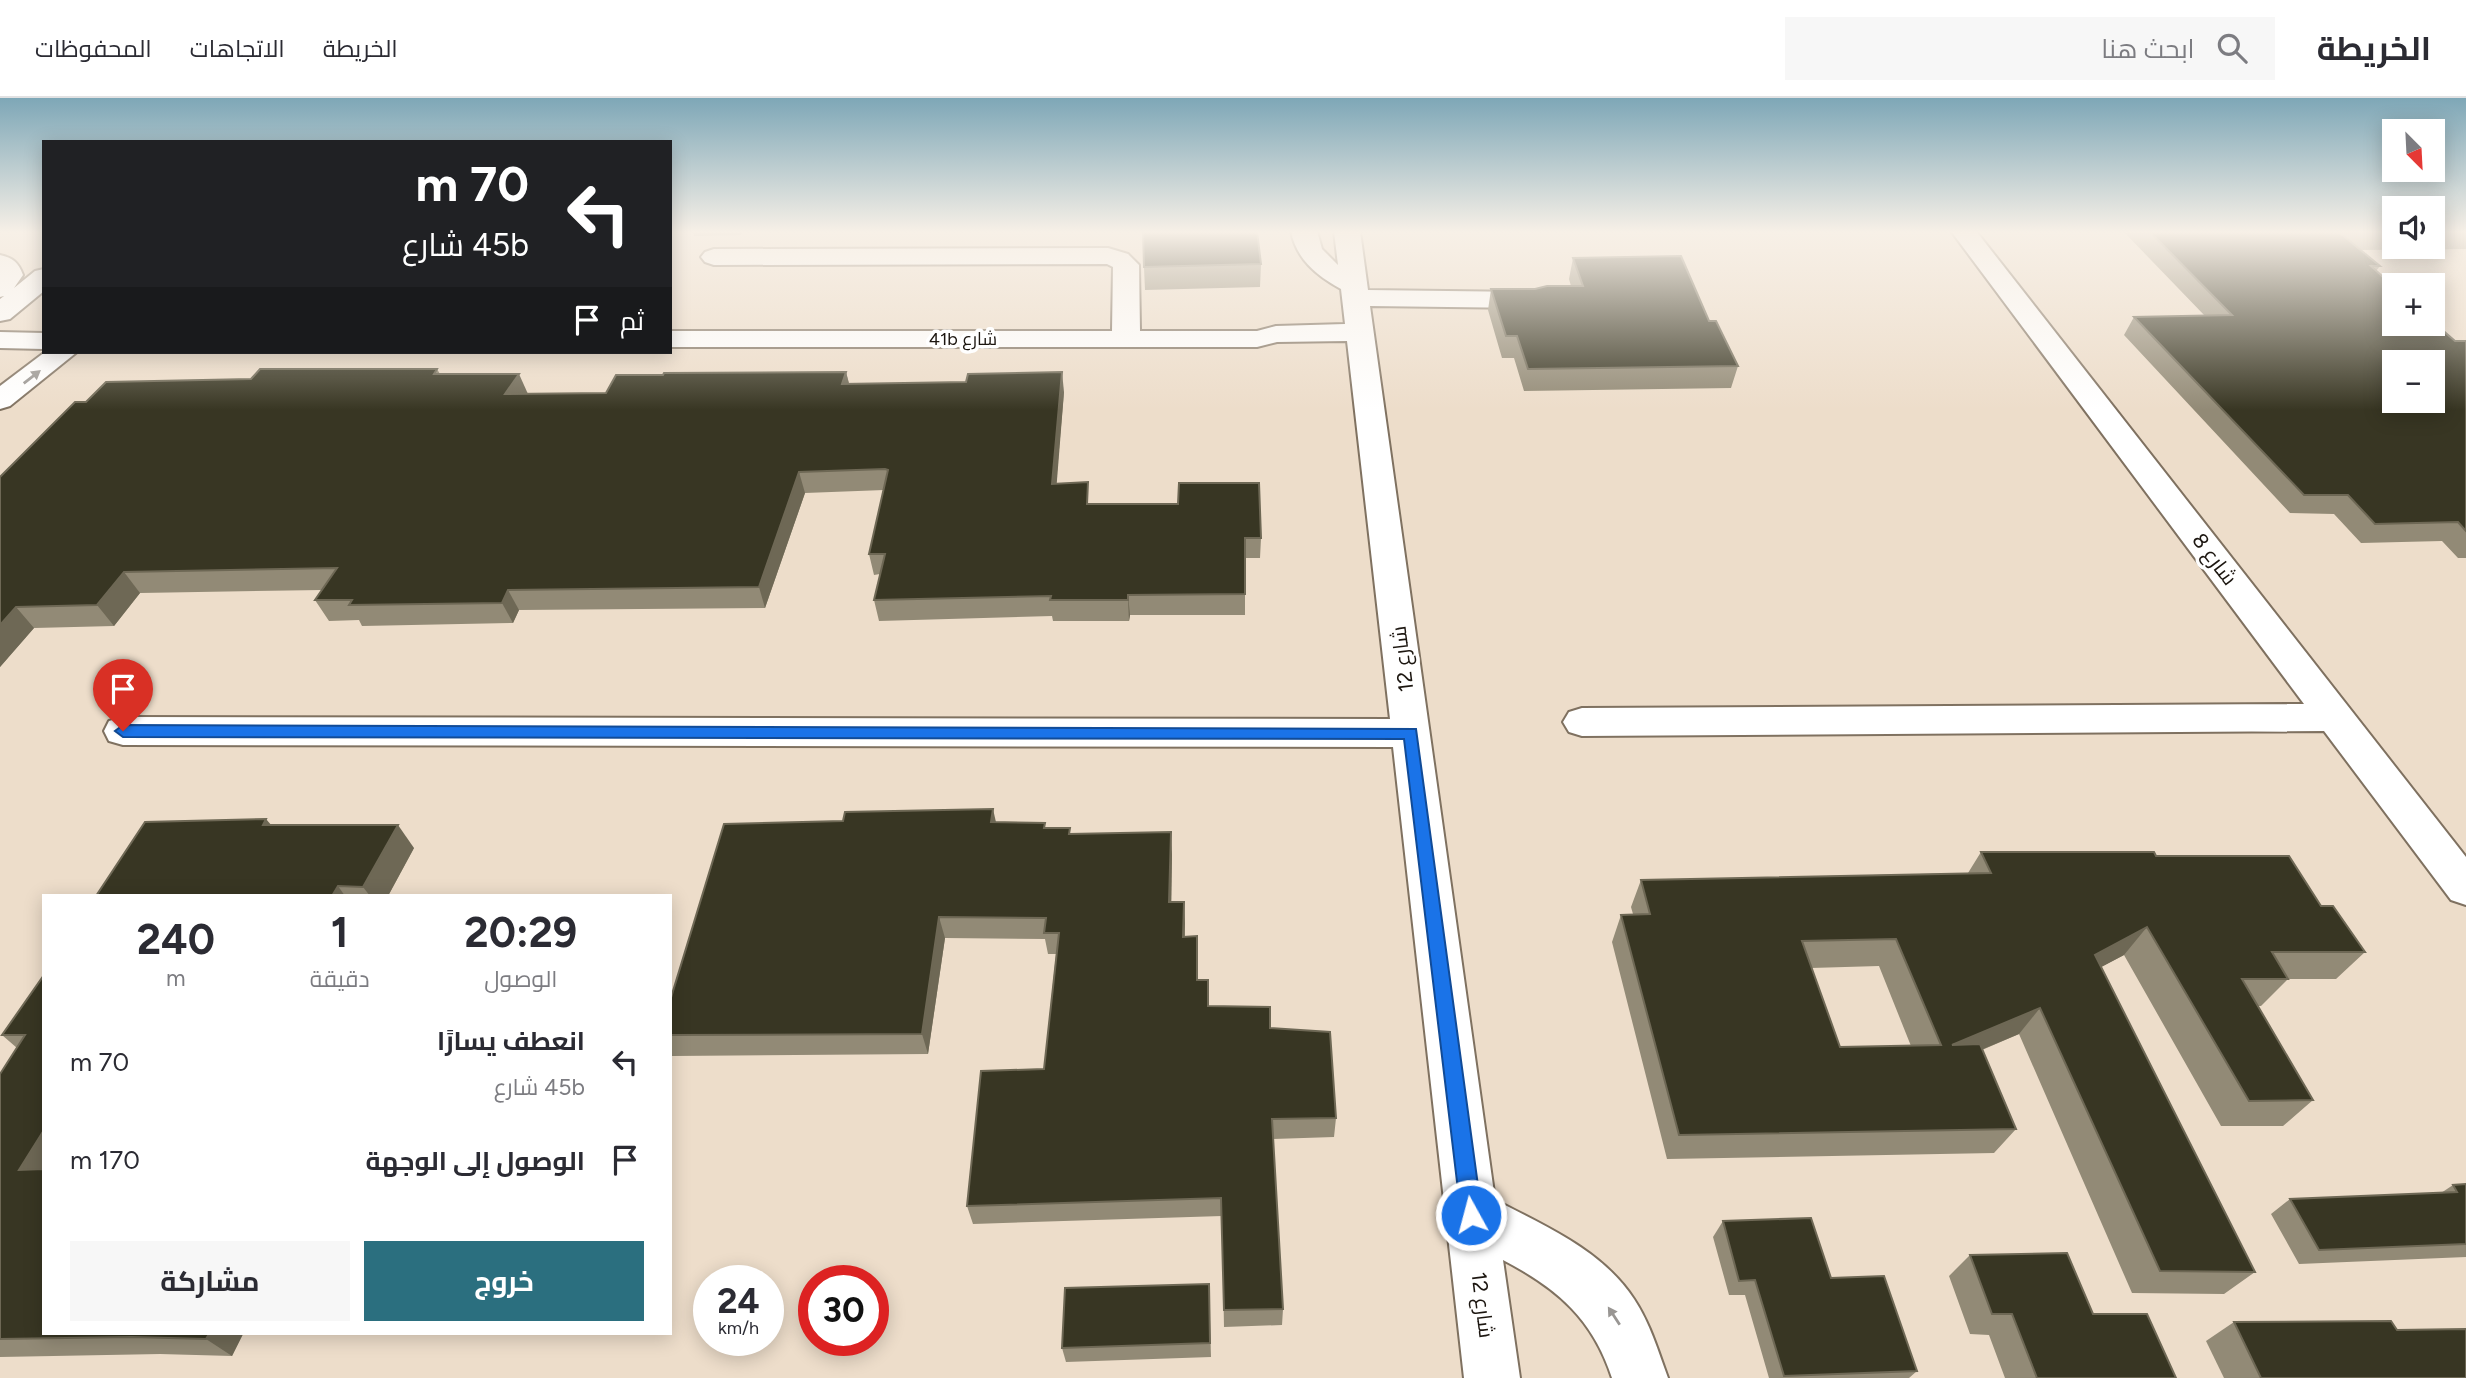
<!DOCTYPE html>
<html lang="ar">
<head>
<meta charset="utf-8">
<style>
	body { margin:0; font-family:Figtree,Cairo,sans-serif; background:#f7f7f7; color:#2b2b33; direction:rtl; height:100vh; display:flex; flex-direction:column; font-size:26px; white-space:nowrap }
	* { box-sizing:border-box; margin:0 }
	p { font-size:23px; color:#7c7c81 }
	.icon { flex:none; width:38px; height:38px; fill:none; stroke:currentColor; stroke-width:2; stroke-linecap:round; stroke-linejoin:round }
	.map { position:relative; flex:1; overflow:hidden; direction:ltr }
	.sheet { position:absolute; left:42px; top:796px; width:630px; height:441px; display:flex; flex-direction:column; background:#fff; border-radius:0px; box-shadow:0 4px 18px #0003; direction:rtl }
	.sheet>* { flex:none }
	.hud { position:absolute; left:42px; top:42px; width:630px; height:214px; border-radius:0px; box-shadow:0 4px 18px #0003; direction:rtl; background:#202124; color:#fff; overflow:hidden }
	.needle { width:46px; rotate:156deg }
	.tools { position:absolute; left:2382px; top:21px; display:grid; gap:14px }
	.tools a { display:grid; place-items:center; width:63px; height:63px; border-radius:0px; background:#fff; box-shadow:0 4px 18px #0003; font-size:35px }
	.speed { position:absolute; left:693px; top:1167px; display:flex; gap:14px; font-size:35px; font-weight:700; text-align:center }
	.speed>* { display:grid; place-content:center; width:91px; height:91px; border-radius:50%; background:#fff; box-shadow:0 4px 18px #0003; line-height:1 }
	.speed small { font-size:18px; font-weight:400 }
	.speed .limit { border:10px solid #d22; background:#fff; color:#111 }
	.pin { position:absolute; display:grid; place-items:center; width:60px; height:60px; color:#fff; margin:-72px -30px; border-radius:50% 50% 50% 0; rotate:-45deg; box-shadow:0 0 7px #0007 }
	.pin .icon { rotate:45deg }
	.me { position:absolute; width:77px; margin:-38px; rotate:353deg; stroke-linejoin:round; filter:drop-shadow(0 0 5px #0008) }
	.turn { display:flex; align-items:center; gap:24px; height:147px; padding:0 28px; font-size:32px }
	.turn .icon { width:91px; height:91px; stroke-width:2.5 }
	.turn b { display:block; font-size:49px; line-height:60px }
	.then { display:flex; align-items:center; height:66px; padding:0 28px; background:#0003; gap:14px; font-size:26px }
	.eta { display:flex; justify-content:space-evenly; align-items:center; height:119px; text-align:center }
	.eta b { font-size:42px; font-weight:700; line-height:49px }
	.action { display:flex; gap:14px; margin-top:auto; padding:14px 28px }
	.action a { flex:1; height:80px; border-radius:0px; background:#2b6f7f; color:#fff; font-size:28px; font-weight:700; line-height:80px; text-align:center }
	.action a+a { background:#f7f7f7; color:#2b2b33 }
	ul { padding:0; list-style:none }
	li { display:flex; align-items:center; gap:21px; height:98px; padding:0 28px }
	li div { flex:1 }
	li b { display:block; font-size:26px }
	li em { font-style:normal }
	header { display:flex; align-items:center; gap:42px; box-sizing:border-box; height:98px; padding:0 35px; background:#fff; border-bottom:2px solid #e1e1e2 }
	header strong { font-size:33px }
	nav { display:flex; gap:38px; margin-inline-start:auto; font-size:24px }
	.search { width:490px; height:63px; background:#f7f7f7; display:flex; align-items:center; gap:18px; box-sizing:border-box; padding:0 24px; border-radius:0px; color:#7c7c81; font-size:26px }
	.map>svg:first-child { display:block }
</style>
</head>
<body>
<header>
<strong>الخريطة</strong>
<div class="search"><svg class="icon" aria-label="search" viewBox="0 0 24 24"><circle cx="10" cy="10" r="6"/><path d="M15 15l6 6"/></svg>ابحث هنا</div>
<nav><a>الخريطة</a><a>الاتجاهات</a><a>المحفوظات</a></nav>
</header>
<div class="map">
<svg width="2466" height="1280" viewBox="0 0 2466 1280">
	<rect width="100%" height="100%" fill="#edddca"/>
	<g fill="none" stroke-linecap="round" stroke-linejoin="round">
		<defs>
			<g id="minor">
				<path d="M1291,133h26l5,18 16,16 -4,-34h26l8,59 163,2 10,2 3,6 -3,6 -10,2 -161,-2 125,894c50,26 107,50 139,99 16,24 24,52 34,79h-56c-19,-59 -55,-90 -109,-118l17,118h-56l-71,-631 -1270,-2 -14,-4 -5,-10 5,-10 14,-4 1267,2 -43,-378 -70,1 -20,5h-587v-16h442l1,-64 -6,-3 -393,1 -9,-3 -4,-5 4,-5 9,-3 394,-1 20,6 11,11 1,66h117l19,-5 69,-2 -4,-35c-24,-13 -45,-30 -50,-58z"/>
				<path d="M1951,133h25l490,626v48l-15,-5 -127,-169 -742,5 -13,-4 -6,-10 6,-10 13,-4 722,-4z"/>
				<path d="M0,157c13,3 18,7 23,20l-9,13 21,-17 9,-2v22l-34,28 -10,2v-22l4,-3 -4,1z"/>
				<path d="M0,234l44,1v16l-44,-1z"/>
				<path d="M45,254h32l-67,54 -10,3v-23z"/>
			</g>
		</defs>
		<!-- minor casing -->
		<use href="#minor" stroke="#7f7160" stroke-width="4"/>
		<!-- minor -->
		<use href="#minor" fill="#fff" fill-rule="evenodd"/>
	</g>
	<!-- wall -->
	<g fill="#928a76" fill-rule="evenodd">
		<path d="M693,133h50l-2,4 -47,1z"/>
		<path d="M2123,133h271v16h38v-16h34v18l-106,1 20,16 -4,5 79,70h11v217h-8l-16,-17 -81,2 -27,-29 -44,-1 -166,-178 10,-18 71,-1z"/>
		<path d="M1573,160l136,63 29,45 -7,22 -207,3 -10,-33h-12l-14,-48 3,-21h44l36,-3 -2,-7z"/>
		<path d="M1261,166l-1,23 -115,3 -1,-23z"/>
		<path d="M437,271l3,5 87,20 79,-1 57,-18 183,-3 3,12 215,8 -8,92 33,20 172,34 -1,20h-15v57h-115l-1,6h-76l-1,-5 -173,5 -5,-21 6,-26 -6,1 -5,-21 15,-64 -79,3 -40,115 -246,2 -6,13 -151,3 -3,-6 -30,1 -14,-21 7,-10 -182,3 -26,33 -80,2 -34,39v-190l86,-75 165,-23z"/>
		<path d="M996,725h49v5l25,6 102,20 -1,48h13l1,35 12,-1 1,44 10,26 62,22 66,90 -2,19 -61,2 10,170 -1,16 -58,2 -2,-111 -249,8 -6,-18 77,-137 12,-115h-8l-3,-15 -100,-1 -17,116 -256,2 -2,-3v-52z"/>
		<path d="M271,727l143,23 -26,48h-292z"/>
		<path d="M1981,754l175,4 165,50 44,46 -29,27h-48l-27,27h-4l56,94 -30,26h-62l-97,-171 -23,12 154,305 -31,22 -92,-1 -113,-259 -37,16 34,79 -22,24 -327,6 -55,-217 9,-27 12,-1 -2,-7 10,-27 327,-7zM1879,868l32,80 -71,1 -29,-79z"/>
		<path d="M44,877v359h199l-11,22 -72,-2 -160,3v-283l17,-26 -15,-13z"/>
		<path d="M2466,1086v73l-167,7 -28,-50 19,-15 151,-6 12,-8z"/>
		<path d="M1723,1123l108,57 86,93 -8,7h-140l-24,-83h-16l-16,-58z"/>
		<path d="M1970,1157l123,59 83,64h-171l-16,-43 -19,-1 -21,-58z"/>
		<path d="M1209,1186l2,73 -145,5 -4,-14z"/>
		<path d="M2234,1224l163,8 69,48h-242l-18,-37z"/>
	</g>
	<!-- shaded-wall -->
	<g fill="#6e6855">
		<path d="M846,274l5,19 -9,-7z"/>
		<path d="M1062,274l2,20 -9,113 -3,-21z"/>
		<path d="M519,276l9,20h-23z"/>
		<path d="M799,374l6,21 -40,115 -6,-21z"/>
		<path d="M124,474l16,21 -26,33 -17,-21z"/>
		<path d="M508,492l11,20 -6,13 -11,-20z"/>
		<path d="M1128,497l2,20 -1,6 -1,-21z"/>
		<path d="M16,509l18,21 -34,39v-42z"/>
		<path d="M993,711l5,22 -7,-9z"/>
		<path d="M266,721l19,22 -22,-16z"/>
		<path d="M398,727l16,23 -26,48h-18l-7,-9z"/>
		<path d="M1171,734l1,22 -1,69 -2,-21z"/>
		<path d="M338,788l7,10h-13z"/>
		<path d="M1184,804l1,21 -1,35 -1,-21z"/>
		<path d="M939,819l6,21 -17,116 -6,-20z"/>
		<path d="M2147,829l-23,28 -51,27 22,-27z"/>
		<path d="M2040,910l-21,26 -86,36 19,-25z"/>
		<path d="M44,1032v56l-25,-16z"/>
		<path d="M209,1236h34l-11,22 -26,-17z"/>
	</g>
	<!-- building -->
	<g fill="#383623" stroke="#6e6855" stroke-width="2" fill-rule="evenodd">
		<path d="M1143,133h114l4,33 -117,3z"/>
		<path d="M2149,133h245v1l-54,1 40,33h-9l23,21v37h38v-3l23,20h11v190l-8,-9 -83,2 -27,-29h-44l-170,-178 98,-2zM2394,264h38v39h-38z"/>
		<rect x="2432" y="133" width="34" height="1"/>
		<path d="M1681,158l28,65h7l22,45 -210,3 -11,-33h-11l-15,-47h44l12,-3h36l-10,-28z"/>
		<path d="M260,271h177l-3,5h85l-14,20 101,-1 10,-18h47l1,-2 182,-1 -4,12 124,-2 2,-8 94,-2 -10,112 36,-2 -1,22h91l1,-21h80l2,55h-16v56l-117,1v5h-78l1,-4 -177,4 11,-46h-16l19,-84 -3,-1 -86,3 -40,115 -251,3 -6,13 -153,2 3,-5h-37l22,-32 -213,4 -27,33 -81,2 -16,18v-148l75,-75h11l20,-20 145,-3z"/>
		<path d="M993,711l-2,13 54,1 -1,5h26l-1,6 102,-2 -2,70h15l-1,35 14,-1v44h11v26l62,1v21l60,4 6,86 -64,1 11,190 -59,1 -3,-112 -254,8 14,-135 63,-2 15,-136h-15l2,-15 -107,-1 -17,117 -252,1v-34l54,-177 119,-3 2,-9z"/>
		<path d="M266,721l-3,6h135l-35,62 -25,-1 -6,10h-236l49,-74z"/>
		<path d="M1981,754h173l2,4h133l32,50h12l32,46h-93l16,27h-46l71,121 -64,1 -102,-174 -52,28 160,317 -95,-1 -120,-263 -88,37 28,-1 36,85 -337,6 -58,-220 29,-1 -9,-34 350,-7zM1896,841l45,106 -101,2 -38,-106z"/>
		<path d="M44,877v155l-25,40 25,-1v165h165l-3,5 -74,-2 -132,2v-265l25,-39h-23z"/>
		<path d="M2466,1086v60l-147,6 -29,-51 167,-7 -4,-7z"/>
		<path d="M1811,1120l20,60 53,-2 33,95 -133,5 -29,-96 -16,1 -16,-60z"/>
		<path d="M2067,1155l26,61h54l29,64h-139l-25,-64h-20l-22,-59z"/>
		<path d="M1209,1186l1,59 -148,5 3,-60z"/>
		<path d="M2391,1223l6,9 69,-1v49h-205l-27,-56z"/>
	</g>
	<!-- one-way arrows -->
	<defs><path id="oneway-solid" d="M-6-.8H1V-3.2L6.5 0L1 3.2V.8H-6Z" transform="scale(1.75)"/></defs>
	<g fill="#999693">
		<use href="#oneway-solid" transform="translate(32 279) rotate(-38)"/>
		<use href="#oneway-solid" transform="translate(1614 1218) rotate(-123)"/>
	</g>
	<!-- sky -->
	<linearGradient id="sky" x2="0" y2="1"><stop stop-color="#7ea7b7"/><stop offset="0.43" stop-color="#f7f0e7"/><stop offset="1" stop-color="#f7f0e7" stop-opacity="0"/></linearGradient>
	<rect width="2466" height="312" fill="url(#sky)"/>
	<!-- route -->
	<path fill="#1a73e8" stroke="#114b97" stroke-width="2" d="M123,627l1293,4 66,486 -3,7 -8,3 -7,-3 -3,-7 -57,-476 -1281,-2 -8,-6z"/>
	<g text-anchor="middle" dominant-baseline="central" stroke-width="7" stroke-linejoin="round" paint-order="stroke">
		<!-- far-street labels -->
		<g font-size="18" fill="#1c1610" stroke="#fff">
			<text x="963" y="241">41b شارع</text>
		</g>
		<!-- street labels -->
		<g font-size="21" fill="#1c1610" stroke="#fff">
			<text transform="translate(2215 461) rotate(53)">شارع 8</text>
			<text transform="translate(1402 561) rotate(-97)">شارع 12</text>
			<text transform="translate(1483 1207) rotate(83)">شارع 12</text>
		</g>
	</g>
</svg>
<div class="tools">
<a><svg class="needle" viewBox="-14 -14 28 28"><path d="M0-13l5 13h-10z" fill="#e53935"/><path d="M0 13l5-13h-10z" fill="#7c7c81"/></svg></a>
<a><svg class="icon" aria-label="sound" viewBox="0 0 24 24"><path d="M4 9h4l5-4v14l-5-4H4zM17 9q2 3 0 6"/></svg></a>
<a>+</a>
<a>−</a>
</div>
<div class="speed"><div>24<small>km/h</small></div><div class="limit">30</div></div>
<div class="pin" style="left:123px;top:633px;background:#d93025"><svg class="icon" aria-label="arrive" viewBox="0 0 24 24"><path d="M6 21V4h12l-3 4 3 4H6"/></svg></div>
<svg class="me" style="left:1471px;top:1117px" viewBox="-20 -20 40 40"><circle r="17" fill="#1a73e8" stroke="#fff" stroke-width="3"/><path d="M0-11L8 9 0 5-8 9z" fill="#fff"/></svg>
<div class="hud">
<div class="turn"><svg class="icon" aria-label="left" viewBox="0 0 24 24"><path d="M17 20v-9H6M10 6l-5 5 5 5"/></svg><div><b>70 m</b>45b شارع</div></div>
<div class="then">ثم<svg class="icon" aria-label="arrive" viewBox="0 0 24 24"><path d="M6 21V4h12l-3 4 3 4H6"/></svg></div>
</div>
<section class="sheet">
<div class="eta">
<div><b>20:29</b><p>الوصول</p></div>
<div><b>1</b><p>دقيقة</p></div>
<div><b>240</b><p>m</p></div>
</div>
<ul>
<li><svg class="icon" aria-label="left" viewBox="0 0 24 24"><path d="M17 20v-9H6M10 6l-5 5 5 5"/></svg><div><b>انعطف يسارًا</b><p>45b شارع</p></div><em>70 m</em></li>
<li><svg class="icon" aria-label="arrive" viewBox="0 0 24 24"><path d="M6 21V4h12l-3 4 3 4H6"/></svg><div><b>الوصول إلى الوجهة</b></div><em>170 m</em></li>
</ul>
<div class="action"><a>خروج</a><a>مشاركة</a></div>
</section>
</div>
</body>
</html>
